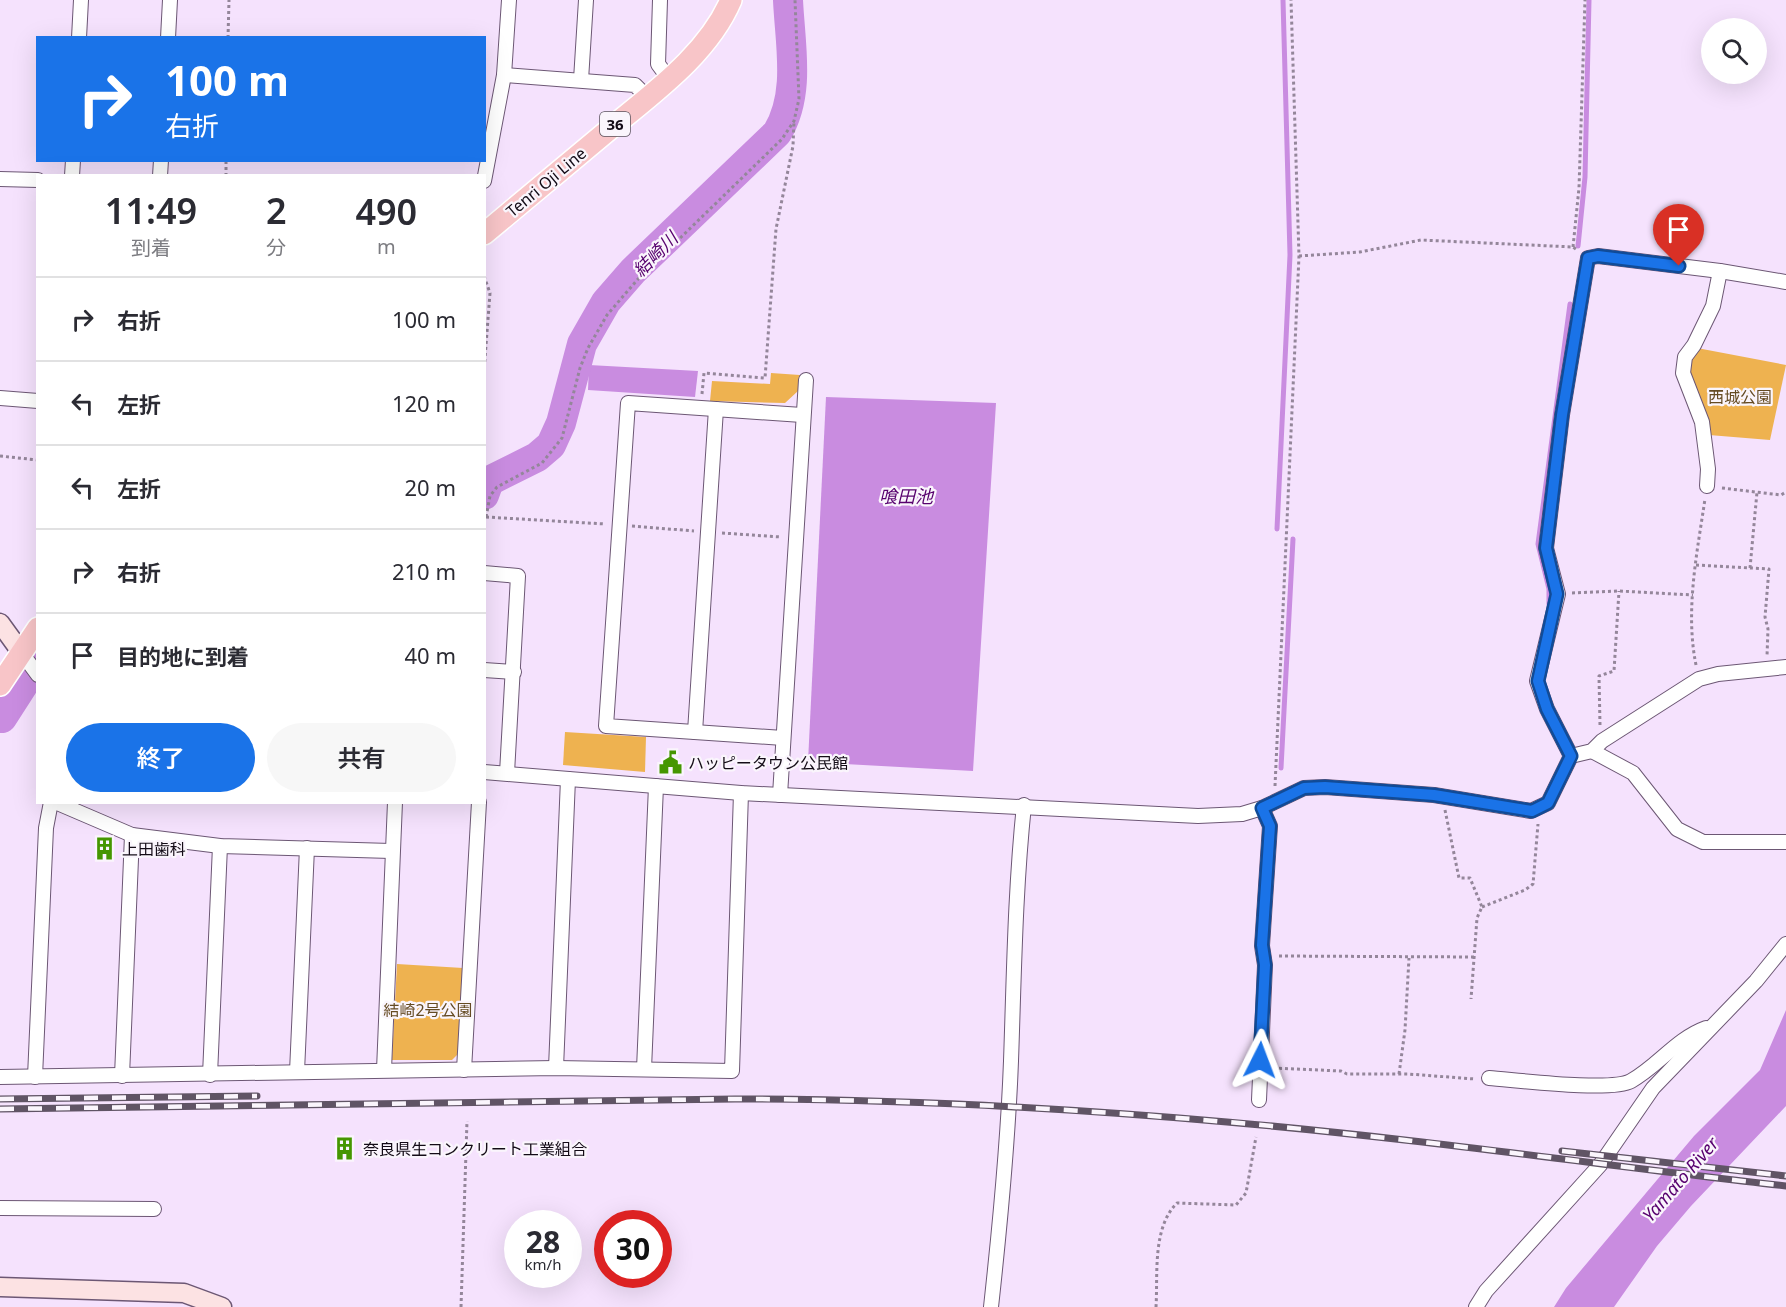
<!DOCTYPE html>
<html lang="ja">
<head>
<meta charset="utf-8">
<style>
	body { margin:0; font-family:"Noto Sans","Noto Sans JP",sans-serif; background:#f7f7f7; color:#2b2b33; height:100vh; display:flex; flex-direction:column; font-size:22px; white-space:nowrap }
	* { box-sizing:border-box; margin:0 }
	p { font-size:20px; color:#7c7c81 }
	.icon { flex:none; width:33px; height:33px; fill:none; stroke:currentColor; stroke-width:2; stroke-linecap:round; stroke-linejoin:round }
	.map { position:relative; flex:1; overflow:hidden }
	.side { position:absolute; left:36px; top:174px; width:450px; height:630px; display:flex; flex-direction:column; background:#fff; border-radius:0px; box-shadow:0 6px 24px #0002 }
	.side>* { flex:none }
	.top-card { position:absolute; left:36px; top:36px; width:450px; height:126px; border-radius:0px; box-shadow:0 6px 24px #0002; background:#1a73e8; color:#fff; overflow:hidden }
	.buttons { position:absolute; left:1701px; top:18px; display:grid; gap:12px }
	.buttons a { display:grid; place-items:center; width:66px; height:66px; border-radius:50%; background:#fff; box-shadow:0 6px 24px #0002; font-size:30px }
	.speed { position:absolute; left:504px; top:1210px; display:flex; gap:12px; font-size:30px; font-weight:700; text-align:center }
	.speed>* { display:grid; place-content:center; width:78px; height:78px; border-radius:50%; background:#fff; box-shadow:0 6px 24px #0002; line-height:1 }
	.speed small { font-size:15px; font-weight:400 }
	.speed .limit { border:9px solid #d22; background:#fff; color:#111 }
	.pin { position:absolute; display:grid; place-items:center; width:51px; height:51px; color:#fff; margin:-62px -26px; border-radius:50% 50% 50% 0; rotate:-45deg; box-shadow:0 0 6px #0007 }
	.pin .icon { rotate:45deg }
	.me { position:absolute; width:66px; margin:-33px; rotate:3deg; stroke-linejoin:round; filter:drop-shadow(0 0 4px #0008) }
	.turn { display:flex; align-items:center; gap:21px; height:126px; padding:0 30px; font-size:27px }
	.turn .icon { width:78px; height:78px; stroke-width:2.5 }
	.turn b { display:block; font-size:42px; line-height:51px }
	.eta { display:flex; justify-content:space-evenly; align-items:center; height:102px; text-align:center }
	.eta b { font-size:36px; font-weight:600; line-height:42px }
	.cta { display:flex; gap:12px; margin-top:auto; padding:12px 30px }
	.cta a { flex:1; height:69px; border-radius:36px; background:#1a73e8; color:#fff; font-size:24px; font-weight:600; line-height:69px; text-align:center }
	.cta a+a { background:#f7f7f7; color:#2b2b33 }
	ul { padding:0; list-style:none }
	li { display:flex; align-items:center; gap:18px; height:84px; padding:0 30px; border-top:2px solid #e1e1e2 }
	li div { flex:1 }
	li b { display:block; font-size:22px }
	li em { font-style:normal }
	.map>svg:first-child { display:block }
</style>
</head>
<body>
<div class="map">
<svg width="1786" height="1307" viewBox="0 0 1786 1307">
	<rect width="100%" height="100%" fill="#f5e2fd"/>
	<!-- green -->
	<g fill="#eeb250">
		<path d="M1697,348l89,17 -16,75 -61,-5 -21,-66z"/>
		<path d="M771,373l29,2 -2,16 -13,12 -75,-2 2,-20 58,3z"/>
		<path d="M565,732l81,5 -1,35 -82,-7z"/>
		<path d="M397,964l66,4 -3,84 -8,8h-60z"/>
	</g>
	<!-- water -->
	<g fill="#c98ce0">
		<path d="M589,365l109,6 -3,26 -107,-7z"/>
		<path d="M826,397l170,6 -23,368 -165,-9z"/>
		<path d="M1786,1010v96l-95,100 -34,40 -43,61h-60l12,-19 128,-152 66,-66z"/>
	</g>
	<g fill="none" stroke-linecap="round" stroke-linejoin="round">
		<!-- stream -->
		<g stroke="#c98ce0" stroke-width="5">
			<path d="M1578,246l7,-69 4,-177"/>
			<path d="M1277,529l13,-274 -7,-255"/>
			<path d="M1549,604v-15l-11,-45 32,-240"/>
			<path d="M1281,768l12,-229"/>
		</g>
		<!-- river -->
		<g stroke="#c98ce0" stroke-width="30">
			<path d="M484,495l4,-11 5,-5 44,-22 14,-12 10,-22 21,-79 24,-42 27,-31 144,-138c24,-39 13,-89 11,-133"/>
			<path d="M2,718l36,-56"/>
		</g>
		<defs>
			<g id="street">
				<path d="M660,0l-2,64 11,15"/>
				<path d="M79,38l2,-38"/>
				<path d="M168,38l2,-38"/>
				<path d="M504,75l131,10 12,12"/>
				<path d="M581,80l5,-80"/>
				<path d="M72,176l1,-16"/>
				<path d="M160,176l1,-16"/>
				<path d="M0,179l38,1"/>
				<path d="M484,181l20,-106 5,-75"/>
				<path d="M0,398l38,3"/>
				<path d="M1707,486l1,-17 -6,-47 -19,-49 2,-16 9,-12 19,-39 7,-35"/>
				<path d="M484,573l34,3 -11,197"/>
				<path d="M21,652l17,23"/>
				<path d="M484,670l30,2"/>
				<path d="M695,732l21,-323"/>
				<path d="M783,738l-177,-12 22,-323 174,12"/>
				<path d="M1592,751l41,22 44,56 26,13h83"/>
				<path d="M1571,756l21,-5 10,-10 97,-62 19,-5 68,-7"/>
				<path d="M484,772l257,21 457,23 44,-2 20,-6 42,-20 21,-1 109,8 97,16 17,-8 23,-47 -24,-47 -10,-28 21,-87 -12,-46 16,-133 26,-157 10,-2 122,15 66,11"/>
				<path d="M780,795l26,-415"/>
				<path d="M55,802l77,33 88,11 171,5"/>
				<path d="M556,1068l12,-289"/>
				<path d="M644,1069l12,-283"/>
				<path d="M384,1070l11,-268"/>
				<path d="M464,1070l15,-268"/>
				<path d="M297,1072l10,-224"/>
				<path d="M210,1075l10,-229"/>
				<path d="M122,1076l10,-241"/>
				<path d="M0,1077l556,-9 176,3 9,-278"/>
				<path d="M35,1077l11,-249 5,-26"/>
				<path d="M1489,1078c28,2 122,14 142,3 27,-15 45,-42 75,-53"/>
				<path d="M1259,1100l6,-135 -3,-19 8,-120 -8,-18"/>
				<path d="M0,1208l154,1"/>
				<path d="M991,1307c9,-82 17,-164 20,-246 3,-85 4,-170 13,-256"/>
				<path d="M1476,1307l10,-16 114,-126 53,-77 103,-107 30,-37"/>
			</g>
			<g id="secondary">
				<path d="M0,623l21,29"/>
				<path d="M0,1287l184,6 38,14"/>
			</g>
			<g id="primary">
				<path d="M484,234c41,-34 81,-68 121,-101 45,-38 102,-77 126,-133"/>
				<path d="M0,685l38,-57"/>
			</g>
		</defs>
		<!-- street casing -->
		<use href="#street" stroke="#6c5774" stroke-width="16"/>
		<!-- secondary casing -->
		<use href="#secondary" stroke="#6c5774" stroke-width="21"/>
		<!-- primary casing -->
		<use href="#primary" stroke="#fff" stroke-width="24"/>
		<!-- path -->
		<g stroke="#94869a" stroke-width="3" stroke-dasharray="3 3" stroke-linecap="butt">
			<path d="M228,38l1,-38"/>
			<path d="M226,176v-16"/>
			<path d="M1573,247l6,-59 6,-188"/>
			<path d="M1299,256l61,-4 61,-12 152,7 4,3"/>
			<path d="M484,276l6,17 -6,78"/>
			<path d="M702,394l2,-21 61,5 11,-149 17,-83 1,-25"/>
			<path d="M0,456l38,4"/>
			<path d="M1722,488l59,7 5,-3"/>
			<path d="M486,517l4,-21 7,-9 45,-24 20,-25 18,-70 8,-20 19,-33 31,-36 144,-140 12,-18 5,-22 -4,-99"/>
			<path d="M486,517l119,7"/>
			<path d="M632,526l62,5"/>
			<path d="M722,533l59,4"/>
			<path d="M1696,565l73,4 -4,48 3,12 -1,27"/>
			<path d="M1750,568l7,-76"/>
			<path d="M1572,593l47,-2 74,4"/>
			<path d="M1696,665c-11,-54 1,-112 9,-166"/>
			<path d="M1600,725l-1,-49 15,-5 5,-80"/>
			<path d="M1275,786l24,-530 -8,-256"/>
			<path d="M1445,810l14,68h11l12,29 -5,11 -6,81"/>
			<path d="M1482,907l43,-17 8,-6 5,-60"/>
			<path d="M1279,956l196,1"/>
			<path d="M1273,1068l68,3 6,3h61l67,5"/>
			<path d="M1399,1074l6,-44 4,-72"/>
			<path d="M461,1307l6,-186"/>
			<path d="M1156,1307c2,-33 -4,-79 21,-104l59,2 10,-12 10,-56"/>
		</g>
		<!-- street -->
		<use href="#street" stroke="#fff" stroke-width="14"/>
		<!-- secondary -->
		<use href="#secondary" stroke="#fce2e3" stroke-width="18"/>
		<!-- primary -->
		<use href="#primary" stroke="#f8c5c8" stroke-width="21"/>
		<defs>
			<g id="rail">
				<path d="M0,1099l257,-3"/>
				<path d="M0,1109l735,-10c164,0 329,9 492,23 187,16 373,43 559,64"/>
				<path d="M1562,1151l224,25"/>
			</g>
		</defs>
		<!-- rail casing -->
		<use href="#rail" stroke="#605465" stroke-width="7"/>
		<!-- rail -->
		<use href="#rail" stroke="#faf5fc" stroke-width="4.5" stroke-dasharray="14" stroke-linecap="butt"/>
	</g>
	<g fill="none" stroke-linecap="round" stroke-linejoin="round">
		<defs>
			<path id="route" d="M1260,1060l5,-95 -3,-20 8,-119 -8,-18 42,-20 21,-1 109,8 98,16 16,-8 23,-47 -24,-47 -9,-28 19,-87 -11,-46 16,-133 26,-157 10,-2 81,10"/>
		</defs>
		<!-- route casing -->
		<use href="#route" stroke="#114b97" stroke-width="15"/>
		<!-- route -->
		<use href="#route" stroke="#1a73e8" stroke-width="10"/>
	</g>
	<!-- icons -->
	<defs>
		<symbol id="civic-bare" viewBox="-9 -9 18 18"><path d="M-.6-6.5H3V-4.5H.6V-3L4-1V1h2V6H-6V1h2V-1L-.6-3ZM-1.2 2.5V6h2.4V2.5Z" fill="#459600" stroke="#faf5fc" stroke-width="2.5" paint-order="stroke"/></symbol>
		<symbol id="building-bare" viewBox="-9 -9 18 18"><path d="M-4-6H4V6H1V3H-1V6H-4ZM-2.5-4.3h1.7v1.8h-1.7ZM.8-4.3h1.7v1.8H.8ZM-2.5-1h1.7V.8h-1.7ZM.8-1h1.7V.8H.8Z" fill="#459600" stroke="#faf5fc" stroke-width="2.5" paint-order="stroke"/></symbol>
	</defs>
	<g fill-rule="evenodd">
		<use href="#civic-bare" x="654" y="746" width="33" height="33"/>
		<use href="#building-bare" x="88" y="832" width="33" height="33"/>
		<use href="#building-bare" x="328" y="1132" width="33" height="33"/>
	</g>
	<g text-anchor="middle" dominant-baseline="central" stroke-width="4.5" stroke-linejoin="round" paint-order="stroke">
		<!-- shield labels -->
		<rect fill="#faf5fc" stroke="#58515b" stroke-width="1.5" x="600" y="112" width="30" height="24" rx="4.5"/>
		<g font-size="15" font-weight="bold" fill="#130b16">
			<text x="615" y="124">36</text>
		</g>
		<!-- street labels -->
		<g font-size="16" fill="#130b16" stroke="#faf5fc">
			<text transform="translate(546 182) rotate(-40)">Tenri Oji Line</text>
		</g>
		<!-- park labels -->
		<g font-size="16" fill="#654b23" stroke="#faf5fc">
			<text x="1740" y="397">西城公園</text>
			<text x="428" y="1010">結崎2号公園</text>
		</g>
		<!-- poi labels -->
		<g font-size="16" fill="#130b16" stroke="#faf5fc" text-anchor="start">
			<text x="688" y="763">ハッピータウン公民館</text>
			<text x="122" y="849">上田歯科</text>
			<text x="363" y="1149">奈良県生コンクリート工業組合</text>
		</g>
		<!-- water labels -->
		<g font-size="18" font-style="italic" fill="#57016e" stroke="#faf5fc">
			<text transform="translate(655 254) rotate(-45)">結崎川</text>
			<text x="906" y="496">喰田池</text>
			<text transform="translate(1680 1179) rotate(-49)">Yamato River</text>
		</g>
	</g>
</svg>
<div class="buttons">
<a><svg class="icon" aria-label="search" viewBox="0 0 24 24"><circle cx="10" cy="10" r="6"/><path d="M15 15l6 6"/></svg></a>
</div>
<div class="speed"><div>28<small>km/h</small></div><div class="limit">30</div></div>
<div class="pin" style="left:1679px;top:266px;background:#d93025"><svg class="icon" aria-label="arrive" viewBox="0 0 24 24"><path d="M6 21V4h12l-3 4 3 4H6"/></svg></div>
<svg class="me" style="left:1260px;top:1060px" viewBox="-20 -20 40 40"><path d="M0-17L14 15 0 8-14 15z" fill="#1a73e8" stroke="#fff" stroke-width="4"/></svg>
<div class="top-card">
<div class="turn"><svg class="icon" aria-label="right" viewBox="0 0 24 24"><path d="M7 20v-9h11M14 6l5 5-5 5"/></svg><div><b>100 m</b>右折</div></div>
</div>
<section class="side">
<div class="eta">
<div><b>11:49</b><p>到着</p></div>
<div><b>2</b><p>分</p></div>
<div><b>490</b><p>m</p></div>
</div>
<ul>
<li><svg class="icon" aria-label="right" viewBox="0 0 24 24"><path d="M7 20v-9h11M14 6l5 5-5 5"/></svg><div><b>右折</b></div><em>100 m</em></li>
<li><svg class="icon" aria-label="left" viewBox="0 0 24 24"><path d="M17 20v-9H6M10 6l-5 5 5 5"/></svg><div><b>左折</b></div><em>120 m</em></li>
<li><svg class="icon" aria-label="left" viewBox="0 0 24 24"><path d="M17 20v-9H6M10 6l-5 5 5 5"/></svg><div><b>左折</b></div><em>20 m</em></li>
<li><svg class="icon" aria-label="right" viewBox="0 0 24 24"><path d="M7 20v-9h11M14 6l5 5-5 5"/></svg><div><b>右折</b></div><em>210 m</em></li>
<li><svg class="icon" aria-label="arrive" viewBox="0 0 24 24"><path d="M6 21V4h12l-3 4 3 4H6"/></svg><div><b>目的地に到着</b></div><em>40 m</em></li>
</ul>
<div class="cta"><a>終了</a><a>共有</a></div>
</section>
</div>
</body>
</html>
